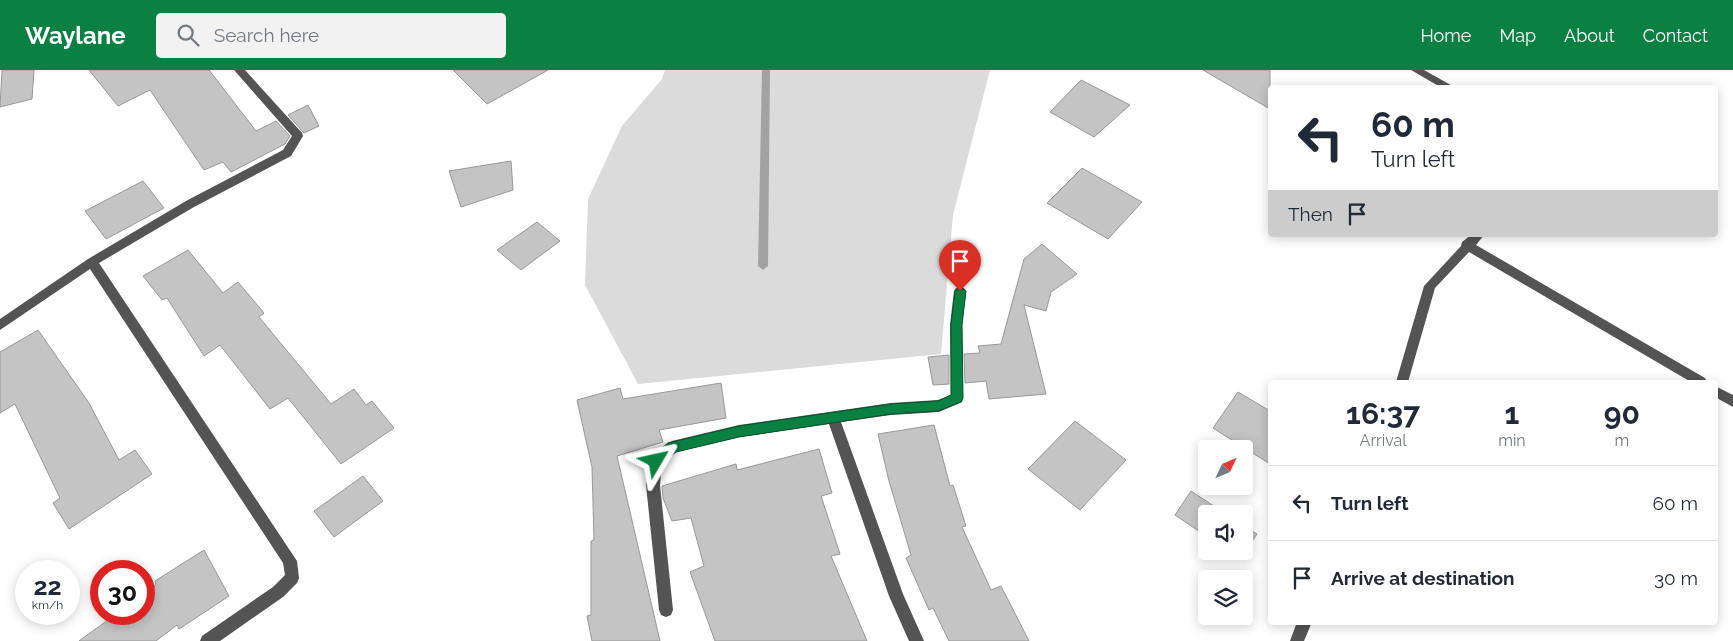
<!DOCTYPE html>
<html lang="en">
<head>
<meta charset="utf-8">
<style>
	body { margin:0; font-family:Raleway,sans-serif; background:#f2f2f3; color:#1f2937; height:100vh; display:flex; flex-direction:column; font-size:19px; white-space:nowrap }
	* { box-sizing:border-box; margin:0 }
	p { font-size:16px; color:#747a83 }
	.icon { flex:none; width:28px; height:28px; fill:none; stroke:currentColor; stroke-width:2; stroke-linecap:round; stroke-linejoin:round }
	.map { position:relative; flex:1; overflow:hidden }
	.side { position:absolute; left:1268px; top:310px; width:450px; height:245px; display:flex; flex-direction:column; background:#fff; border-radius:5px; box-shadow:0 2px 12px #0003 }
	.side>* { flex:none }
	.top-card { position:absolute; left:1268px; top:15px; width:450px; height:152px; border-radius:5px; box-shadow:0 2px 12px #0003; background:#fff; color:#1f2937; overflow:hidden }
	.needle { width:32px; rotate:46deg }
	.tools { position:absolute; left:1198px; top:370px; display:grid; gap:10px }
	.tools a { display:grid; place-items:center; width:55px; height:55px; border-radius:5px; background:#fff; box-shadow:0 2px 12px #0003; font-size:25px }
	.speed { position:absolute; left:15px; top:490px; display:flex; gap:10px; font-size:25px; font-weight:700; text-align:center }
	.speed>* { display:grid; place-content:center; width:65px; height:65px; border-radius:50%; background:#fff; box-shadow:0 2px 12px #0003; line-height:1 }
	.speed small { font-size:12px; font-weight:400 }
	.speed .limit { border:8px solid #d22; background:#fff; color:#111 }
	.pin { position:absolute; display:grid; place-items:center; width:42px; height:42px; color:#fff; margin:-51px -21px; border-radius:50% 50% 50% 0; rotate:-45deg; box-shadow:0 0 5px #0007 }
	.pin .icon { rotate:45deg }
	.me { position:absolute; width:55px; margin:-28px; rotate:54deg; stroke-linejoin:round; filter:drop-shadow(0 0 4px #0008) }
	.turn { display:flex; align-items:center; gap:18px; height:105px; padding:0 20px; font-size:22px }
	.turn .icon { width:65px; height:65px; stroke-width:2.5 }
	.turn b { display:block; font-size:35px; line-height:42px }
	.then { display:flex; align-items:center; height:48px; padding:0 20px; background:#0003; gap:10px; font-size:19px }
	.eta { display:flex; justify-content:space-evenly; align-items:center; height:85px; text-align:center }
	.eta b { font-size:30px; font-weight:700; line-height:35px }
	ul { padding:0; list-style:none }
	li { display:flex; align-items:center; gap:15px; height:75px; padding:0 20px; border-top:1px solid #e0e1e3 }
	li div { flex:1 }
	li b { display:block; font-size:19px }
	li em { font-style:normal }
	header { display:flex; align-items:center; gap:30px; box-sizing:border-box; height:70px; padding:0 25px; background:#0b8043; color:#fff }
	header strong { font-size:24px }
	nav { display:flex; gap:28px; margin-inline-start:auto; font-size:18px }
	.search { width:350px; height:45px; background:#f2f2f3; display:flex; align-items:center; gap:12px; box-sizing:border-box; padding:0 18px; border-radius:5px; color:#747a83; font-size:19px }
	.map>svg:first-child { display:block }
</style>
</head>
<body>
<header>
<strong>Waylane</strong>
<div class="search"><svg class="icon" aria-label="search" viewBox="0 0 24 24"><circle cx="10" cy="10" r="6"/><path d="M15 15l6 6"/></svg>Search here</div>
<nav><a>Home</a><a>Map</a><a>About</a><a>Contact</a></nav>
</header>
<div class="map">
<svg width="1733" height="571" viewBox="0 0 1733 571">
	<rect width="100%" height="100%" fill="#fff"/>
	<!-- green -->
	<path fill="#dbdbdb" d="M665,0h325l-37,145 -12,139 -303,30 -53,-99 3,-86 34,-73 40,-47z"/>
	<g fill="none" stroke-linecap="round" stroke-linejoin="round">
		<!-- stream -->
		<path fill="#a2a2a2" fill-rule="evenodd" d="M762,0h8l-2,196 -5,4 -5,-4z"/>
	</g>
	<!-- building -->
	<g fill="#c4c4c4" stroke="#989898">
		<path d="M2,0h32l-2,29 -32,8z"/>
		<path d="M89,0h120l47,61 20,-10 14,15 -5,8 -54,28 -8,-10 -19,8 -54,-80 -32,16z"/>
		<path d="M453,0h95l-61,34z"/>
		<path d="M1203,0h67v39z"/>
		<path d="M1081,10l49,25 -36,32 -44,-25z"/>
		<path d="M308,35l11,21 -15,7 -16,-18z"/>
		<path d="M511,91l2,29 -52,17 -12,-36z"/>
		<path d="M1082,98l60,34 -34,37 -61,-36z"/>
		<path d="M143,111l21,27 -58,31 -21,-28z"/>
		<path d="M537,152l23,19 -39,29 -24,-20z"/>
		<path d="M1042,174l35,30 -26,18 -5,19 -22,-6 22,89 -57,5 -3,-18 -21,2 -1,-29 16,-1 -2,-7 23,-2 23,-85z"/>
		<path d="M188,180l35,43 15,-11 26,31 -5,4 72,87 23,-15 12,16 6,-4 22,27 -53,36 -53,-66 -18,11 -50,-64 -16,11 -37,-58 -5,2 -19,-24z"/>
		<path d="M38,260l51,73 30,57 16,-10 17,24 -83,55 -16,-26 7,-5 -45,-94 -15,9v-61z"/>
		<path d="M949,285v29l-16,1 -5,-28z"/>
		<path d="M721,313l5,35 -67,12 4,12 -46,14 43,185h-68l-5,-25 4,-1v-74l3,-1 -2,-73 -15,-67 43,-12 3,11z"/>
		<path d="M1238,322l32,19v53l-57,-36z"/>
		<path d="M1075,351l51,39 -46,50 -52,-41z"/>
		<path d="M934,355l16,61 3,-1 13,41 -4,1 29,63 10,-4 28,55h-80l-16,-33 -4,2 -23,-52 5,-3 -22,-74 -11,-47z"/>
		<path d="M819,379l13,44 -11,3 19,58 -9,2 36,85h-152l-25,-69 14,-6 -13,-48 -19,3 -9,-23 -1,-12 74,-22 1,6z"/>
		<path d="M363,406l20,25 -49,36 -20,-26z"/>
		<path d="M1191,421l35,23h-20v22l-31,-21z"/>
		<path d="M1244,456l13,8 -17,25 -11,-8h15z"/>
		<path d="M204,480l25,46 -50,33 -2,-4 -21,16h-77l37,-27h28v-20l12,-10 -1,-3z"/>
	</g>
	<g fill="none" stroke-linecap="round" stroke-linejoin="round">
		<!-- minor -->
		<g fill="#545454" fill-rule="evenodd">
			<path d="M234,0h11l57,63 1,3 -12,20 -97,51 -95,56 198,298 2,17 -2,5 -14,14 -63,44h-20l2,-5 71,-49 12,-12 -2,-12 -193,-294 -90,61v-11l88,-60 98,-58 97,-51 9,-14z"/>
			<path d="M1411,0h13l32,18h-14z"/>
			<path d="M1471,165h13l-8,10 229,133 2,4h-16l-222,-130 -34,36 -27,94h-12l28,-96 37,-40 1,-4z"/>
			<path d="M960,216l4,2 2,3 -4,34 1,73 -1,4 -23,10 -48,3 -50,7 62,172 21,47h-15l-20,-45 -60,-172 -90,13 -63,15 -14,12 -2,21 13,125 -2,5 -5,2 -5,-2 -2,-5 -13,-125 5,-28 21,-16 67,-16 152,-22 47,-3 13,-5 -1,-70 4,-34 2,-3z"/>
			<path d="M1715,316l18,9v12l-18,-10z"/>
			<path d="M1297,552h15l-8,19h-14z"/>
		</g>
	</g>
	<!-- route -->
	<path fill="#0b8043" stroke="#07532c" d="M960,217l6,4 -4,34 1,73 -2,4 -23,9 -47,3 -152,23 -63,15 -20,15 -5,-2 -2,-4 2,-4 17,-14 71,-17 152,-22 47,-3 13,-6v-70l4,-34z"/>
</svg>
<div class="tools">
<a><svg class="needle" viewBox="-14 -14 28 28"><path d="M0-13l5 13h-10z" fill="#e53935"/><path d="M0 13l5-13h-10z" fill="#747a83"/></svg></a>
<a><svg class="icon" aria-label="sound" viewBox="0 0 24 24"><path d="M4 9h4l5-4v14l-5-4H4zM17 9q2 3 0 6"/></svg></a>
<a><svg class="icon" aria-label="layers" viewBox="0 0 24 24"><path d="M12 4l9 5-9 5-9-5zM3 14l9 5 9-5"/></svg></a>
</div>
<div class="speed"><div>22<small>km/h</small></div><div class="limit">30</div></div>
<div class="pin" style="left:960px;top:221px;background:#d93025"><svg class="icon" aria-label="arrive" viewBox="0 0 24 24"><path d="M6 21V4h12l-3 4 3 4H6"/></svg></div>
<svg class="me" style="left:656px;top:391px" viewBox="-20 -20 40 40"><path d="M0-17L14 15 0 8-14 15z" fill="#0b8043" stroke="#fff" stroke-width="4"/></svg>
<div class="top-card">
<div class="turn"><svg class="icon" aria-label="left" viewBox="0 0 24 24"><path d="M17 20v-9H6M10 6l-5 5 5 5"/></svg><div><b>60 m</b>Turn left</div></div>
<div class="then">Then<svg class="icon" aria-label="arrive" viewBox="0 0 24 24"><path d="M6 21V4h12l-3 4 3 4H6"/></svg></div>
</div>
<section class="side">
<div class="eta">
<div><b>16:37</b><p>Arrival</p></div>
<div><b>1</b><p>min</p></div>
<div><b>90</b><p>m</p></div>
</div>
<ul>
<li><svg class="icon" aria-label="left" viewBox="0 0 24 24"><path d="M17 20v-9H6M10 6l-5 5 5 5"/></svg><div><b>Turn left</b></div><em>60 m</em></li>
<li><svg class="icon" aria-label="arrive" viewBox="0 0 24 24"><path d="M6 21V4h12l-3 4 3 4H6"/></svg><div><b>Arrive at destination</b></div><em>30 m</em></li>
</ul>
</section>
</div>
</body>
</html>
